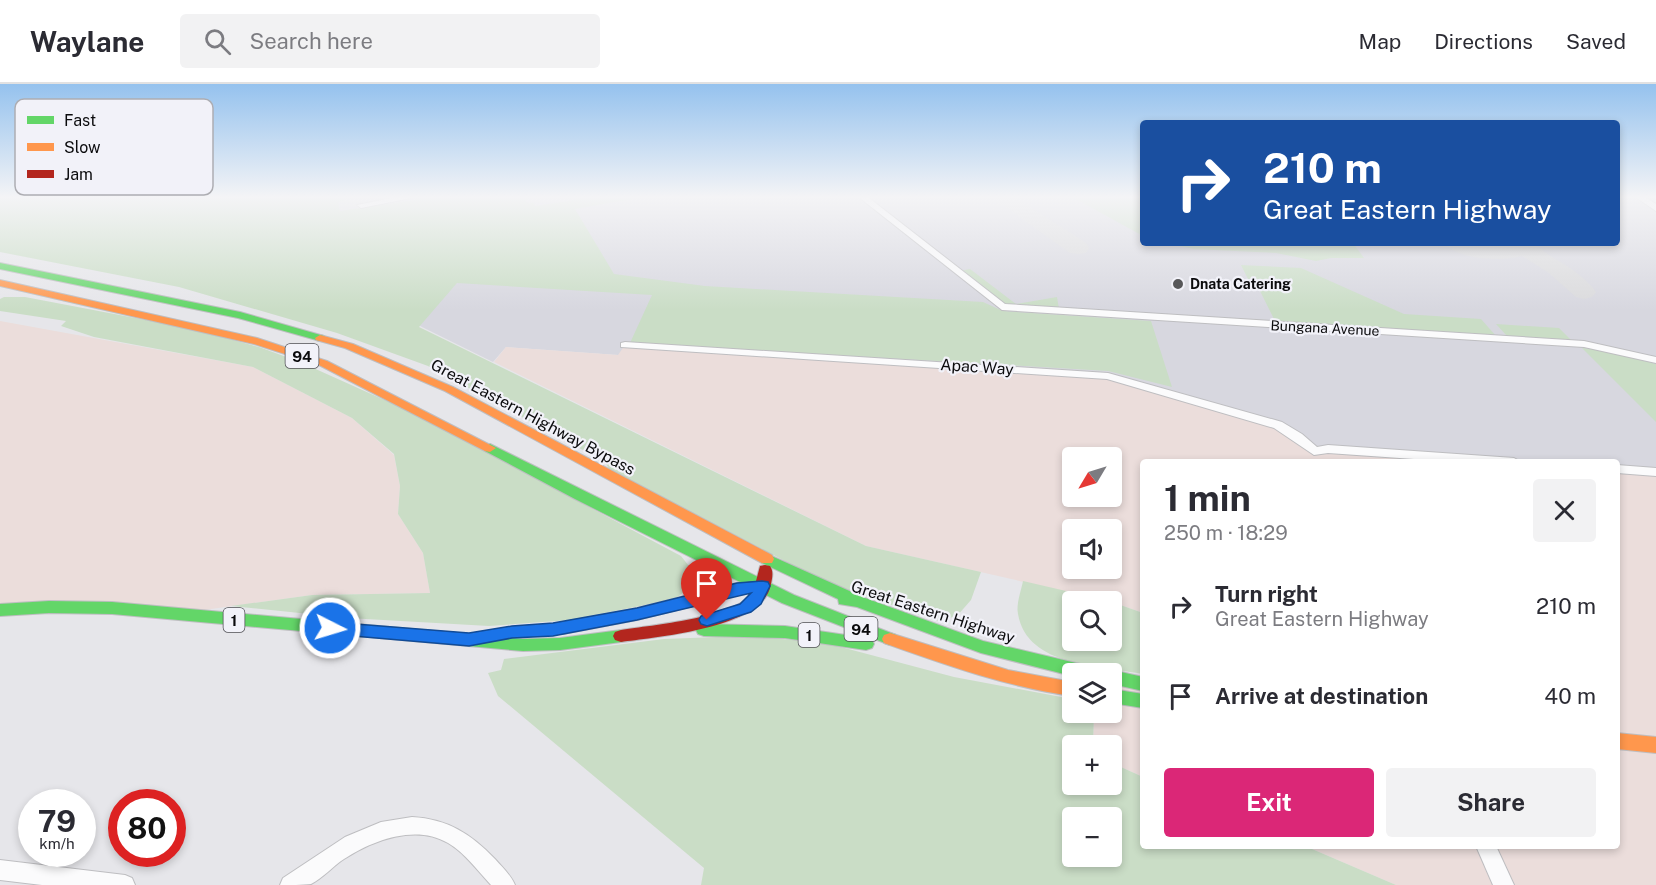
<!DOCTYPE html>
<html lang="en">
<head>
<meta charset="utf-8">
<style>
	body { margin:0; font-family:"Public Sans",sans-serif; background:#f2f2f3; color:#2b2b33; height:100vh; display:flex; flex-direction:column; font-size:22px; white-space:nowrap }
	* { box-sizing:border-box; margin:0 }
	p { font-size:20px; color:#7c7c81 }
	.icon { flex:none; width:33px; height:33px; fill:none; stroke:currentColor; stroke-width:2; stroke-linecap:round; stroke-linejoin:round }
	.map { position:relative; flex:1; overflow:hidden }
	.side { position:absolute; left:1140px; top:375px; width:480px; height:390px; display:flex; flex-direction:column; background:#fff; border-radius:6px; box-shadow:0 3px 9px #0003 }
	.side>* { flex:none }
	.guide { position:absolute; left:1140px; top:36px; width:480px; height:126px; border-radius:6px; box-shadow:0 3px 9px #0003; background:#1a4fa0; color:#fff; overflow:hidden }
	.needle { width:39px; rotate:232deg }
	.tools { position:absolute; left:1062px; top:363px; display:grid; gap:12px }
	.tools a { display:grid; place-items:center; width:60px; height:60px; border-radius:6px; background:#fff; box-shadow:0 3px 9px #0003; font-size:30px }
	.speed { position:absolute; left:18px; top:705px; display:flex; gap:12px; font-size:30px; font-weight:700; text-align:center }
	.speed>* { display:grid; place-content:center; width:78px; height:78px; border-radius:50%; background:#fff; box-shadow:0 3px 9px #0003; line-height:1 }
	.speed small { font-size:15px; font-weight:400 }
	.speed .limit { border:9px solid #d22; background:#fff; color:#111 }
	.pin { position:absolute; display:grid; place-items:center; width:51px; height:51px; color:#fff; margin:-62px -26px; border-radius:50% 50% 50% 0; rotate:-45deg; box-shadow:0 0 6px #0007 }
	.pin .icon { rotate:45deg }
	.me { position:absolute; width:66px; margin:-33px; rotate:95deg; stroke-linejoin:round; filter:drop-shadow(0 0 4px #0008) }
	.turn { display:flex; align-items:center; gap:21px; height:126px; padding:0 24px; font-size:27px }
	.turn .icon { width:78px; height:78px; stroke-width:2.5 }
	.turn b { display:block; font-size:42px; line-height:51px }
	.round { display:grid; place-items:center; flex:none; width:63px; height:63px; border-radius:6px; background:#f2f2f3 }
	.headline { display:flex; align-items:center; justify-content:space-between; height:102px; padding:0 24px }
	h1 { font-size:36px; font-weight:700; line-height:45px }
	.cta { display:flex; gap:12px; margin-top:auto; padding:12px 24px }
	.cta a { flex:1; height:69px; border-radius:6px; background:#db2777; color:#fff; font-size:24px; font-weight:700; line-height:69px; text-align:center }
	.cta a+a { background:#f2f2f3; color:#2b2b33 }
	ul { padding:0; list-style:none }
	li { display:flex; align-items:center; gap:18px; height:90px; padding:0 24px }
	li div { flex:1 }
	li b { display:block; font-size:22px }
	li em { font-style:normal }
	header { display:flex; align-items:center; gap:36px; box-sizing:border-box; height:84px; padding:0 30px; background:#fff; border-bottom:2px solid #e1e1e2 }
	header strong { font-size:28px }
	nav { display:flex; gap:33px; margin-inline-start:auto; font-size:21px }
	.search { width:420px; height:54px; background:#f2f2f3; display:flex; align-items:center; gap:15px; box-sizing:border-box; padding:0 21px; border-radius:6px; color:#7c7c81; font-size:22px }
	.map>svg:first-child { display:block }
</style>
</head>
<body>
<header>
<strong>Waylane</strong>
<div class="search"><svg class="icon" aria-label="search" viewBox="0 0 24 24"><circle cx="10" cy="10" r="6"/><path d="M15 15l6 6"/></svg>Search here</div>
<nav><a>Map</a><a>Directions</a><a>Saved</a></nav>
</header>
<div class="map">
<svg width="1656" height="801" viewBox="0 0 1656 801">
	<rect width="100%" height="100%" fill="#e6e6ea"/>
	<!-- built -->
	<path fill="#d7d7df" d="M328,114h815v45h474v-45h39v274l-39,-3v-7h-103l-176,-12 -720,-95 -112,-8 -13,15 -73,-36 -87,-14z"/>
	<!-- industrial -->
	<g fill="#ebdddb" fill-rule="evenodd">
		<path d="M0,237l253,46 99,51 42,37 6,31 -2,28 25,39 7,40 -118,2 -144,20 -168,-5z"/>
		<path d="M625,261l472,30 168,46 49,30 200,11h-371v151l-31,-11 -246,-56 -372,-184 12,-15 112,8zM1072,374h40v38h-40zM1072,446h40v38h-40z"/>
		<path d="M1617,385l39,3v413h-260l-91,-39h312z"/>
		<path d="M1112,592l31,3v98l-31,-14v-17h-19l1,-33 18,-1z"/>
	</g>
	<!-- green -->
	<g fill="#caddc6" fill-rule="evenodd">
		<path d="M0,114h345v2l-7,2 2,9 88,-13h101l-4,4 9,1 1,3 53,-8h50l-63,11 39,65 91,12 278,16 20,9 148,10 21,66 -64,-16 -478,-28 22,-48 -195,-12 -38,44 447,219 115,26 -10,28 -14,16 -20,5 -114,-40 -214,-112 -4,-7 -177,-96 -91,-33 -158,-46 -179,-35z"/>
		<path d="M1074,114h69v38z"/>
		<path d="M1164,159h189l11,15h-33l-15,3 -40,-8 -82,-4z"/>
		<path d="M1241,181l60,3 103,46 77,5 15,17 -220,-13 -22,-44h-6z"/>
		<path d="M970,185l46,35 41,-7 2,12 -55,-5 -45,-33z"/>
		<path d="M4,213h21l168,32 66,18 41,15 109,49 272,145 15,19 -7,13 -14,11 -105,21 -81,6 -141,-8 -117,-12 81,-11 118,-2 -7,-40 -25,-39 2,-28 -6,-32 -42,-36 -99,-51 -159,-30 -33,-11 5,-5 -66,-10v-12z"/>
		<path d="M1496,240l63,4 13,13 -65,-5z"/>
		<path d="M1582,264l20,2 54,14v58z"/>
		<path d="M1023,497l86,20 -37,1v38h40v-38l31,11v61c-42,-8 -116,-7 -125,-60 -2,-10 3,-23 5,-33z"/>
		<path d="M744,552l78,6 132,35 118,22v13l22,1 -1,32 -21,1v38h40v-21l31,14v69h162l91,39h-695l3,-17 -206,-172 -10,-23 13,-3 3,-11 160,-20zM1072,734h40v38h-40z"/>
	</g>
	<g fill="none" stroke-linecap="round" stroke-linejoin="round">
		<!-- taxiway -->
		<g fill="#dadadc" fill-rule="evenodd">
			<path d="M993,114h23l70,45 3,5 -3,5 -8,1 -8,-1z"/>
			<path d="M1445,159l64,3 1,-3h23c20,18 47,26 63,49l-4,5 -8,2 -8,-2 -27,-24 -27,-17c-18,5 -64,5 -77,-13z"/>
		</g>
		<defs>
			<g id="street">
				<path d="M392,114h19l-50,10 -4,-3z"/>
				<path d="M860,114h9l136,106 579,37 72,16v6l-72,-16 -582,-37z"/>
				<path d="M1637,114h9l10,6v7z"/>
				<path d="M625,258l483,31 174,49 20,12 15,13 11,-2 186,13 7,4h-64l-129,-9 -14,2 -40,-27 -167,-49 -486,-32v-4z"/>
				<path d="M1617,381l39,3v8l-39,-3z"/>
				<path d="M412,733c36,2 59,17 83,42 7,8 16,16 20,26h-24c-13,-14 -26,-32 -43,-42 -32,-19 -75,-3 -104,16 -11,7 -21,19 -33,25 -8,1 -22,1 -31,1l3,-7 62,-41 36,-15z"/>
				<path d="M1476,762h20l18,39h-21z"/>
				<path d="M0,776l125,15 7,3 3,7h-93l-42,-5z"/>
			</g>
			<g id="fast">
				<path d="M0,179l240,49 84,24 1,2 -5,3 -82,-23 -238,-49z"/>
				<path d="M490,360l304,151 102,40 2,4 -2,4 -6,2 -108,-42 -207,-104 -90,-48 -1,-3z"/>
				<path d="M767,470l98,44 118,43 110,26 6,2 2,5h-29v2l-91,-23 -124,-46 -18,-3 -1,-5 -76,-36 -2,-4 2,-4z"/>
				<path d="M49,517l63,1 411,37 37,-1 61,-8 6,2 2,4 -2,4 -6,2 -61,8 -37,1 -411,-37 -63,-1 -49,3v-12z"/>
				<path d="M704,540l81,2 81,12 6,2 2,4 -2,4 -6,2 -81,-12 -81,-2 -6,-2 -2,-4 2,-4z"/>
				<path d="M1112,586l31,7v14l-31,-7v-10h-7z"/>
				<path d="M1112,605l31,5v14l-31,-5z"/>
			</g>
			<g id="slow">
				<path d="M0,196l257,58 70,23 169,87 -6,4 -5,-1 -166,-86 -65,-21 -254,-58z"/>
				<path d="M320,251l33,9 100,43 319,168 2,4 -2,4h-10l-317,-172 -100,-43 -29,-8 -1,-2z"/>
				<path d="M890,549l118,37 64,12v14c-65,-9 -126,-31 -188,-53l-2,-4 2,-4z"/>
				<path d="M1617,649l39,4v16l-39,-4z"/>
			</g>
			<path id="jam" d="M765,481l5,1c4,6 2,12 1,18 -6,44 -114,53 -150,58l-6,-2 -2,-4 2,-4 6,-2c31,-5 113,-12 132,-37l-16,2 -100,25 -74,14 -6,-2 -2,-4 2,-4 6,-2 74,-14 100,-25 19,-2 4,-15z"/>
		</defs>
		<!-- street casing -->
		<use href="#street" stroke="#bebec1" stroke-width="2"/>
		<!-- fast casing -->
		<use href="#fast" stroke="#bebec1" stroke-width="2"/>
		<!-- slow casing -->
		<use href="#slow" stroke="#bebec1" stroke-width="2"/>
		<!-- jam casing -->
		<use href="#jam" stroke="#bebec1" stroke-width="2"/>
		<!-- street -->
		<use href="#street" fill="#fbfbfc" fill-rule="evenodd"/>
		<!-- fast -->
		<use href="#fast" fill="#63d668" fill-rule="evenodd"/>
		<!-- slow -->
		<use href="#slow" fill="#ff974d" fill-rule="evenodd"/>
		<!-- jam -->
		<use href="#jam" fill="#b3261e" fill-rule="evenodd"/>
	</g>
	<!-- sky -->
	<linearGradient id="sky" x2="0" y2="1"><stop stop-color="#95c2ee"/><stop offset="0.5" stop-color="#f4f4f6"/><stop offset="1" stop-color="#f4f4f6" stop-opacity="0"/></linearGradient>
	<rect width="1656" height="226" fill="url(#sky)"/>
	<!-- route -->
	<path fill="#1a73e8" stroke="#114b97" stroke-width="1.5" d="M762,497l6,1 2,4 -9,18 -10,8 -44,14 -6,-2 -2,-4 2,-4 39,-12 11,-11 -114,27 -84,16 -41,2 -43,8 -139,-12 -6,-2 -2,-4 2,-4 6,-2 139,11 43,-7 41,-3 84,-15 100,-25z"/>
	<!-- markers -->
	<circle fill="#58585a" stroke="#f2f2f9" stroke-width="2" cx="1178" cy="200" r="6"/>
	<g text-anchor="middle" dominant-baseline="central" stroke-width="4.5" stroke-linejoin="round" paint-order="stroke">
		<!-- far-poi labels -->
		<g font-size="14" font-weight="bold" fill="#0b0b0d" stroke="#f2f2f9" text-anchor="start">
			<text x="1190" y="200">Dnata Catering</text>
		</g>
		<!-- far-street labels -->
		<g font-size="14" fill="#0b0b0d" stroke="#f2f2f9">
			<text transform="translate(1325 244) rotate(3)">Bungana Avenue</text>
		</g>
		<!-- shield labels -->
		<g fill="#f2f2f9" stroke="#505054" stroke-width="1.5">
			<rect x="285.5" y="260" width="33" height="24" rx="4.5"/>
			<rect x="223.5" y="524" width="21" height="24" rx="4.5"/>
			<rect x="844.5" y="533" width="33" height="24" rx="4.5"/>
			<rect x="798.5" y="539" width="21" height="24" rx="4.5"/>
		</g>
		<g font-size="15" font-weight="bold" fill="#0b0b0d">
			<text x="302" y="272">94</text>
			<text x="234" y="536">1</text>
			<text x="861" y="545">94</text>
			<text x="809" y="551">1</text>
		</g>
		<!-- street labels -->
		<g font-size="16" fill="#0b0b0d" stroke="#f2f2f9">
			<text transform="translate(977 283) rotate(4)">Apac Way</text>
			<text transform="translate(533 333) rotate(28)">Great Eastern Highway Bypass</text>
			<text transform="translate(933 528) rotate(18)">Great Eastern Highway</text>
		</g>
	</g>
	<!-- legend -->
	<rect x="15" y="15" width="198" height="96" rx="9" fill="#f2f2f9" stroke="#adadb2" stroke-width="1.5"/>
	<rect x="27" y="32" width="27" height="8" fill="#63d668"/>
	<rect x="27" y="59" width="27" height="8" fill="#ff974d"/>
	<rect x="27" y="86" width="27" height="8" fill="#b3261e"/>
	<g font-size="16" fill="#0b0b0d">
		<text x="64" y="42">Fast</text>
		<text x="64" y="69">Slow</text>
		<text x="64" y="96">Jam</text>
	</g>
</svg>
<div class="tools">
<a><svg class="needle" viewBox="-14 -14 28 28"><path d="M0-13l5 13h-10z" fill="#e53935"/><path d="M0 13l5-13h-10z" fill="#7c7c81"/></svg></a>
<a><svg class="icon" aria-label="sound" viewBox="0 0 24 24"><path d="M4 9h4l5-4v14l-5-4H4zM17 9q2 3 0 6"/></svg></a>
<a><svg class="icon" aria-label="search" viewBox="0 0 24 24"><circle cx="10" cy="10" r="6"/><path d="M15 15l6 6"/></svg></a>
<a><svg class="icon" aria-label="layers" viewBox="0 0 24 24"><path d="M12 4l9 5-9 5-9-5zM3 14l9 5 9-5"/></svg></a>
<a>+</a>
<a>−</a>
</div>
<div class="speed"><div>79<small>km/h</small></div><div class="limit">80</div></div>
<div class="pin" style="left:707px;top:536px;background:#d93025"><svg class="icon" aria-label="arrive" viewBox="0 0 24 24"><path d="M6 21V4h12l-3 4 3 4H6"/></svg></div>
<svg class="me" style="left:330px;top:544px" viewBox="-20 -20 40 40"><circle r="17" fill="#1a73e8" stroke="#fff" stroke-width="3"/><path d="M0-11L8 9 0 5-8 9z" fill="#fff"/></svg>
<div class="guide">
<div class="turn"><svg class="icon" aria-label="right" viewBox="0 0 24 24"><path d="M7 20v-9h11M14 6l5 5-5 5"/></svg><div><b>210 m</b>Great Eastern Highway</div></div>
</div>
<section class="side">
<div class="headline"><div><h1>1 min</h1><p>250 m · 18:29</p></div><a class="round"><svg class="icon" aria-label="close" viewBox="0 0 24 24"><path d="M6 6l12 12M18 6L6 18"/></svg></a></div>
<ul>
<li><svg class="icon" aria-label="right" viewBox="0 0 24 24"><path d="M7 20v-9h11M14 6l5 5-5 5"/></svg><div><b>Turn right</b><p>Great Eastern Highway</p></div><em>210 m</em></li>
<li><svg class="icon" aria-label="arrive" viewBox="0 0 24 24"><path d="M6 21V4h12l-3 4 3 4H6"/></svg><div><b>Arrive at destination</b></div><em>40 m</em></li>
</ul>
<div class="cta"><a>Exit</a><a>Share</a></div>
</section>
</div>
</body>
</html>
